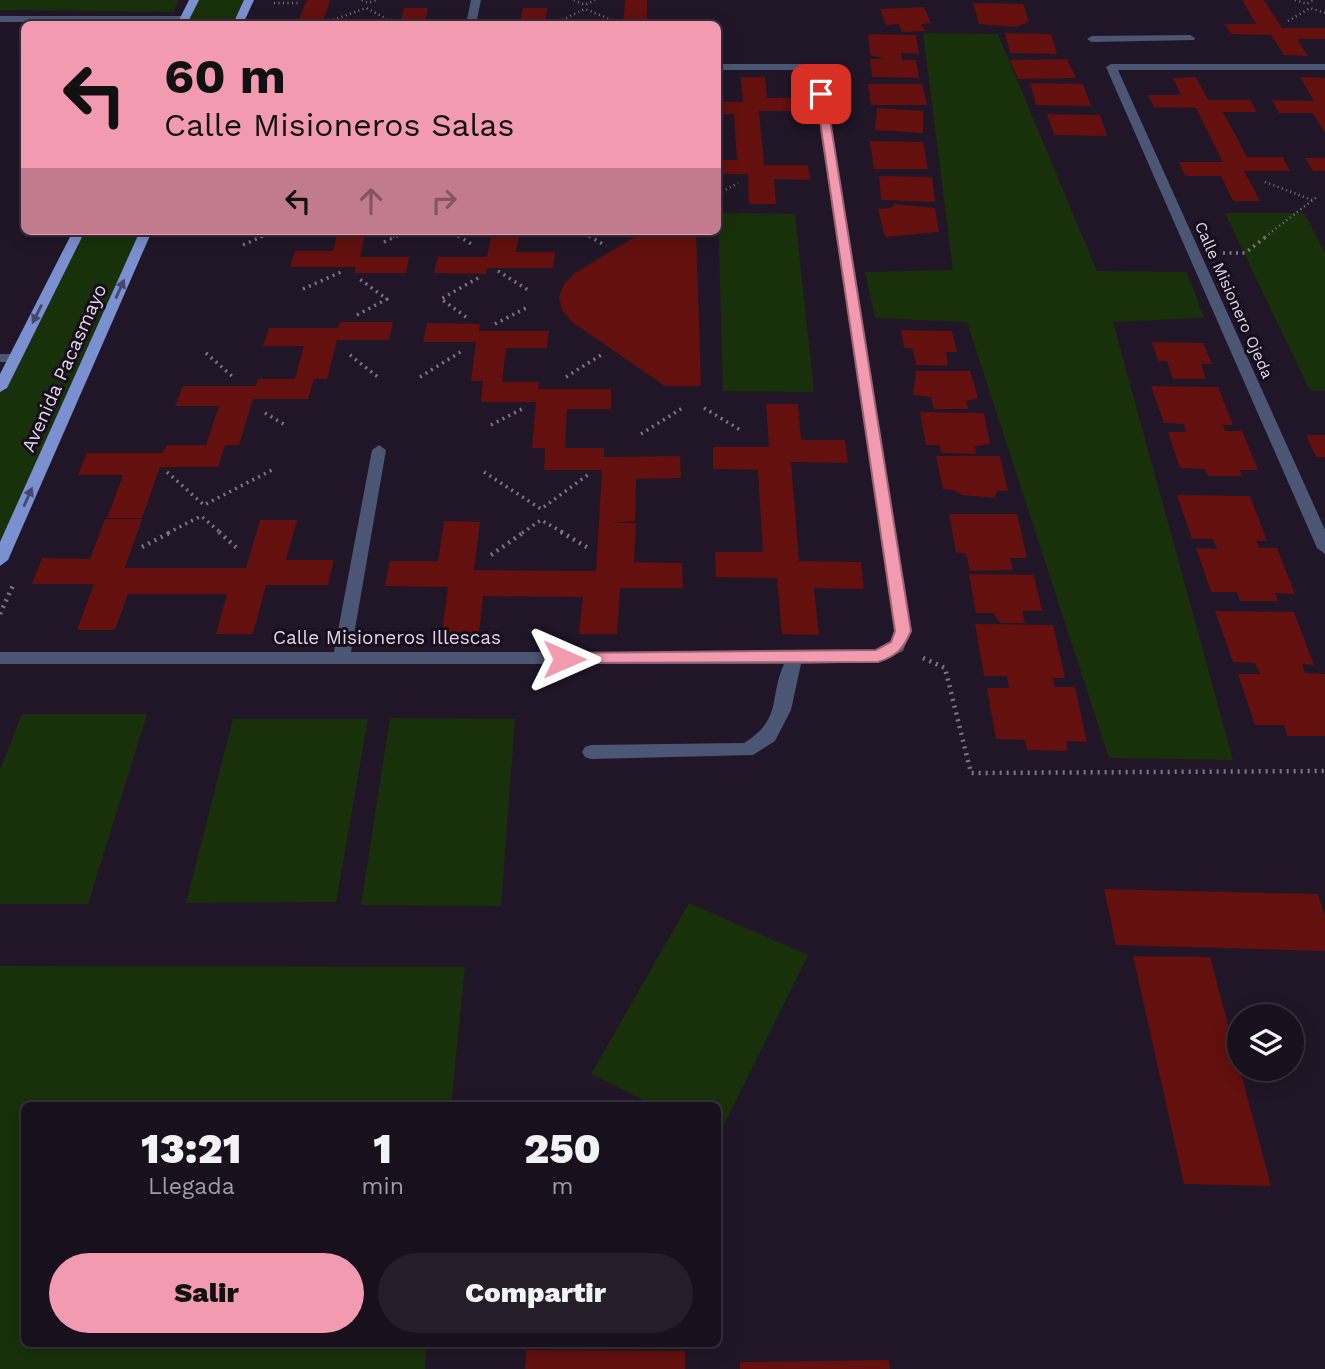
<!DOCTYPE html>
<html lang="es">
<head>
<meta charset="utf-8">
<style>
	body { margin:0; font-family:"Work Sans",sans-serif; background:#251e2a; color:#f1f3f6; height:100vh; display:flex; flex-direction:column; font-size:26px; white-space:nowrap }
	* { box-sizing:border-box; margin:0 }
	p { font-size:23px; color:#9f9da4 }
	.icon { flex:none; width:38px; height:38px; fill:none; stroke:currentColor; stroke-width:2; stroke-linecap:round; stroke-linejoin:round }
	.map { position:relative; flex:1; overflow:hidden }
	.details { position:absolute; left:21px; top:1102px; width:700px; height:245px; display:flex; flex-direction:column; background:#18101d; border-radius:10px; box-shadow:0 4px 18px #0003,0 0 0 2px #36303b }
	.details>* { flex:none }
	.top-card { position:absolute; left:21px; top:21px; width:700px; height:214px; border-radius:10px; box-shadow:0 4px 18px #0003,0 0 0 2px #36303b; background:#f29aaf; color:#111; overflow:hidden }
	.controls { position:absolute; left:1227px; top:1004px; display:grid; gap:14px }
	.controls a { display:grid; place-items:center; width:77px; height:77px; border-radius:50%; background:#18101d; box-shadow:0 4px 18px #0003,0 0 0 2px #36303b; font-size:35px }
	.pin { position:absolute; display:grid; place-items:center; width:60px; height:60px; color:#fff; margin:-30px; border-radius:14px; box-shadow:0 4px 10px #0006 }
	.me { position:absolute; width:77px; margin:-38px; rotate:90deg; stroke-linejoin:round; filter:drop-shadow(0 0 5px #0008) }
	.turn { display:flex; align-items:center; gap:24px; height:147px; padding:0 28px; font-size:32px }
	.turn .icon { width:91px; height:91px; stroke-width:2.5 }
	.turn b { display:block; font-size:49px; line-height:60px }
	.lanes { display:flex; align-items:center; height:66px; padding:0 28px; background:#0003; justify-content:center; gap:35px; direction:ltr }
	.lanes .off { opacity:.35 }
	.eta { display:flex; justify-content:space-evenly; align-items:center; height:119px; text-align:center }
	.eta b { font-size:42px; font-weight:800; line-height:49px }
	.cta { display:flex; gap:14px; margin-top:auto; padding:14px 28px }
	.cta a { flex:1; height:80px; border-radius:42px; background:#f29aaf; color:#111; font-size:28px; font-weight:800; line-height:80px; text-align:center }
	.cta a+a { background:#251e2a; color:#f1f3f6 }
	.map>svg:first-child { display:block }
</style>
</head>
<body>
<div class="map">
<svg width="1325" height="1369" viewBox="0 0 1325 1369">
	<rect width="100%" height="100%" fill="#201627"/>
	<!-- green -->
	<g fill="#18310a">
		<path d="M0,0h179l-6,12 -173,-2z"/>
		<path d="M194,0h55l-11,24h-56z"/>
		<path d="M923,33l75,1 99,237 90,1 17,46 -91,4 120,438 -124,-2 -142,-436 -92,-4 -10,-46 88,-2z"/>
		<path d="M718,213l77,1 19,178 -91,-1z"/>
		<path d="M1225,213h79l21,39v139h-15z"/>
		<path d="M79,231h67l-146,325v-167z"/>
		<path d="M22,714h125l-59,190h-88v-134z"/>
		<path d="M390,718l125,1 -14,187 -140,-1z"/>
		<path d="M233,719h135l-32,183 -150,1z"/>
		<path d="M689,903l119,52 -90,182v-31h-62l-65,-32z"/>
		<path d="M0,966l465,1 -14,139h-427v238h403l-2,25h-425z"/>
	</g>
	<!-- building -->
	<g fill="#63100e">
		<path d="M307,0h23l-8,24h-25z"/>
		<path d="M625,0h22v24h-24z"/>
		<path d="M1242,0h22l18,28h43v11h-28l11,17 -24,-1 -13,-20 -40,-1 -6,-10h31z"/>
		<path d="M973,3l50,1 6,18 -13,5 -37,-3z"/>
		<path d="M924,7l7,16 -10,1 4,7 -23,1 -3,-8 -13,1 -6,-16z"/>
		<path d="M404,8h24l-4,16h-24z"/>
		<path d="M523,8h24l-2,16h-25z"/>
		<path d="M1005,33l46,1 6,20 -47,-1z"/>
		<path d="M868,34l48,1 3,19 -18,-1 1,7h14l3,18 -47,-1 -2,-18h16l-16,-4z"/>
		<path d="M1067,59l9,19 -58,1 -8,-19z"/>
		<path d="M741,77h24l2,21h33l1,13h-42l5,54h44l2,15 -36,-1 2,25h-27l-1,-30h-30v-14h19l-3,-46h-16v-12h25z"/>
		<path d="M1196,77l12,23h42l7,12h-34l24,45h36l7,14h-46l16,30h-27l-12,-25h-36l-6,-14h44l-27,-54 -42,-1 -6,-12h33l-8,-17z"/>
		<path d="M1300,77l25,1v55l-12,-20h-34l-7,-13 42,1z"/>
		<path d="M1030,83l53,1 8,22 -55,-1z"/>
		<path d="M868,84h54l5,21h-56z"/>
		<path d="M877,108l46,3v22l-48,-3z"/>
		<path d="M1047,114l53,1 7,21 -53,-1z"/>
		<path d="M870,141l53,1 5,27h-54z"/>
		<path d="M1305,158h20v13h-12z"/>
		<path d="M879,176l53,1 3,25 -54,-2z"/>
		<path d="M895,204l40,4 4,24 -54,5 -7,-28 13,-1z"/>
		<path d="M338,231h28l-6,26h49l-3,16h-52l2,-6h-66l5,-16h38z"/>
		<path d="M492,231h28l-4,21h39l-2,16h-66l-1,6 -52,-1 4,-16h49z"/>
		<path d="M645,231h51l5,155h-36l-93,-64 -10,-12 -3,-13 5,-13 11,-11z"/>
		<path d="M340,322h53l-4,18h-52l-10,39h-13l-6,20h-55l-14,46h-14l-7,22h-58l-18,51h-35l16,-43h-45l9,-22h76l4,-8h39l13,-39h-44l8,-20h73l2,-7h37l9,-33h-41l6,-18h69z"/>
		<path d="M427,323l53,1 -1,7h70l-2,17h-41l-4,34h37l-1,7h73v20h-44l-2,39h39v9l76,-1 1,22 -45,1 -1,42 -24,2h25l-2,39 48,1 1,25h-63l-3,46h-38l4,-37 -100,-1 -4,37 -37,-1 6,-45 -63,-1 5,-25h48l6,-40 36,1 -6,48 122,1 6,-101h-58l1,-22h-13l4,-46h-55l2,-21h-12l5,-39h-53z"/>
		<path d="M901,330l51,1 5,21h-11l2,14 -32,-1 -3,-16 -9,-1z"/>
		<path d="M1152,342l51,1 9,21h-11l5,15h-33l-6,-18h-9z"/>
		<path d="M916,371h54l8,27 -12,3 2,8h-34l-3,-12 -18,-2z"/>
		<path d="M1151,386l67,1 15,38h-10l2,6h17l16,39h-18l2,6h-34l-3,-7 -25,-1 -12,-36h18l-2,-8 -20,-1z"/>
		<path d="M766,404h32l3,36h44l3,23 -57,-1 8,99 62,1 3,27 -50,-1 5,47 -37,-1 -5,-56 -61,-1 -1,-25h48l-5,-82 -45,-1v-22h56z"/>
		<path d="M920,412l64,1 6,31 -15,2 1,8 -35,-1 -1,-8h-14z"/>
		<path d="M1306,435h19v22h-9z"/>
		<path d="M936,456h64l8,35h-11l-3,7 -32,-3 -6,-4 -13,-2z"/>
		<path d="M1177,495l73,1 17,45h-11l3,7h18l18,46 -20,-1 3,8h-38l-3,-9h-26l-15,-44 21,1 -4,-10h-21z"/>
		<path d="M949,514h68l10,44h-17l3,12 -43,1 -4,-17 -10,-2z"/>
		<path d="M105,519h37l-17,49h121l14,-48h37l-11,40h48l-6,25h-62l-13,49h-37l11,-40h-99l-13,36h-38l17,-46h-62l10,-26 48,1z"/>
		<path d="M969,574l65,1 8,36h-20l3,12h-25l-7,-10h-17z"/>
		<path d="M1215,611l79,1 20,53 -12,-1 3,9 20,1v62h-38l-3,-11h-29l-17,-51h22l-5,-11 -22,-1z"/>
		<path d="M975,624l78,1 12,53h-12l2,9h20l12,55 -21,-1 2,10 -41,-1 -2,-10 -29,-1 -9,-51h22l-2,-12h-23z"/>
		<path d="M1104,889l214,5 7,22v35l-209,-6z"/>
		<path d="M1133,956l77,1 61,229 -87,-2z"/>
		<path d="M526,1350l159,1v18h-160z"/>
		<path d="M889,1360l1,9h-150v-7z"/>
	</g>
	<g fill="none" stroke-linecap="round" stroke-linejoin="round">
		<!-- path-far2 -->
		<g stroke="#7e7684" stroke-width="2.5" stroke-dasharray="1 3.5" stroke-linecap="butt">
			<path d="M362,0l6,3 9,-3"/>
			<path d="M574,0l11,5 10,-5"/>
			<path d="M1295,0l12,4 6,-4"/>
			<path d="M274,3h27"/>
			<path d="M333,20l33,-12 21,11"/>
			<path d="M1288,21l22,-13 15,5"/>
			<path d="M554,24l31,-15 32,13"/>
			<path d="M1265,182l47,18"/>
			<path d="M718,194l20,-11"/>
			<path d="M451,231l10,6"/>
			<path d="M582,231l10,6"/>
			<path d="M260,237l13,-6"/>
			<path d="M393,237l13,-6"/>
			<path d="M1265,237l53,-41"/>
		</g>
		<!-- path-far1 -->
		<g stroke="#7e7684" stroke-width="3.5" stroke-dasharray="2 4.5" stroke-linecap="butt">
			<path d="M458,236l15,9"/>
			<path d="M589,236l17,10"/>
			<path d="M384,242l13,-6"/>
			<path d="M243,245l20,-9"/>
			<path d="M1223,253h22l22,-17"/>
			<path d="M498,271l30,19"/>
			<path d="M303,289l38,-17"/>
			<path d="M357,315l30,-16 -29,-21"/>
			<path d="M466,317l-25,-18 37,-21"/>
			<path d="M495,324l31,-16"/>
			<path d="M206,353l28,25"/>
			<path d="M350,355l28,22"/>
			<path d="M420,377l42,-26"/>
			<path d="M566,377l35,-22"/>
			<path d="M704,408l38,23"/>
			<path d="M265,413l20,12"/>
			<path d="M491,425l31,-16"/>
			<path d="M641,434l43,-27"/>
			<path d="M167,472l37,33 68,-35"/>
			<path d="M484,472l57,37 48,-35"/>
			<path d="M168,533l33,-17 20,17"/>
			<path d="M522,533l19,-13 23,13"/>
		</g>
		<!-- path -->
		<g stroke="#7e7684" stroke-width="4.5" stroke-dasharray="2 5" stroke-linecap="butt">
			<path d="M219,532l20,18"/>
			<path d="M561,532l29,17"/>
			<path d="M142,547l29,-15"/>
			<path d="M491,555l33,-23"/>
			<path d="M0,614l14,-31"/>
			<path d="M923,658l22,10 26,105 354,-2"/>
		</g>
		<!-- minor -->
		<g fill="#4b5675" fill-rule="evenodd">
			<path d="M471,0h10l-5,24h-10z"/>
			<path d="M0,16h184l5,3 -5,3h-184z"/>
			<path d="M1190,35l5,3 -1,2 -102,2 -5,-3 5,-3z"/>
			<path d="M718,64h99l5,3 89,563 -8,21 -24,11 -78,2 -10,46 -16,31 -22,14 -162,4 -6,-2 -3,-5 3,-5 6,-2 153,-2c39,-25 24,-42 40,-79h-784v-12h334l38,-202 7,-5 7,5 -35,202h444l81,-2 14,-8 5,-12 -83,-560h-94z"/>
			<path d="M1325,64v6h-207l207,460v24l-8,-6 -211,-481 5,-3z"/>
			<path d="M0,354h15l7,4 -7,4h-15z"/>
		</g>
		<!-- major -->
		<g fill="#7b90d1" fill-rule="evenodd">
			<path d="M189,0h10l-12,24h-10z"/>
			<path d="M244,0h10l-11,24h-10z"/>
			<path d="M73,231h12l-78,157 -7,4v-18z"/>
			<path d="M140,231h12l-144,329 -8,6v-24z"/>
		</g>
	</g>
	<!-- one-way arrows -->
	<defs><path id="oneway-solid" d="M-6-.8H1V-3.2L6.5 0L1 3.2V.8H-6Z" transform="scale(1.75)"/></defs>
	<g fill="#44486e">
		<use href="#oneway-solid" transform="translate(120 289) rotate(-66)"/>
		<use href="#oneway-solid" transform="translate(37 314) rotate(117)"/>
		<use href="#oneway-solid" transform="translate(28 497) rotate(-66)"/>
	</g>
	<!-- route -->
	<path fill="#f29aaf" stroke="#9d6472" stroke-width="2" d="M821,91l5,3 85,537c-7,17 -14,25 -33,31l-319,1 -2,-4 2,-5 5,-1 312,-3 15,-8 4,-11 -79,-537z"/>
	<g text-anchor="middle" dominant-baseline="central" stroke-width="6" stroke-linejoin="round" paint-order="stroke">
		<!-- far-street labels -->
		<g font-size="16" fill="#ded8e3" stroke="#170d1d">
			<text transform="translate(1234 300) rotate(66)">Calle Misionero Ojeda</text>
		</g>
		<!-- street labels -->
		<g font-size="19" fill="#ded8e3" stroke="#170d1d">
			<text transform="translate(64 368) rotate(-66)">Avenida Pacasmayo</text>
			<text x="387" y="637">Calle Misioneros Illescas</text>
		</g>
	</g>
</svg>
<div class="controls">
<a><svg class="icon" aria-label="layers" viewBox="0 0 24 24"><path d="M12 4l9 5-9 5-9-5zM3 14l9 5 9-5"/></svg></a>
</div>
<div class="pin" style="left:821px;top:94px;background:#d93025"><svg class="icon" aria-label="arrive" viewBox="0 0 24 24"><path d="M6 21V4h12l-3 4 3 4H6"/></svg></div>
<svg class="me" style="left:564px;top:659px" viewBox="-20 -20 40 40"><path d="M0-17L14 15 0 8-14 15z" fill="#f29aaf" stroke="#fff" stroke-width="4"/></svg>
<div class="top-card">
<div class="turn"><svg class="icon" aria-label="left" viewBox="0 0 24 24"><path d="M17 20v-9H6M10 6l-5 5 5 5"/></svg><div><b>60 m</b>Calle Misioneros Salas</div></div>
<div class="lanes"><svg class="icon" aria-label="left" viewBox="0 0 24 24"><path d="M17 20v-9H6M10 6l-5 5 5 5"/></svg><svg class="icon off" aria-label="ahead" viewBox="0 0 24 24"><path d="M12 20V5M6 11l6-6 6 6"/></svg><svg class="icon off" aria-label="right" viewBox="0 0 24 24"><path d="M7 20v-9h11M14 6l5 5-5 5"/></svg></div>
</div>
<section class="details">
<div class="eta">
<div><b>13:21</b><p>Llegada</p></div>
<div><b>1</b><p>min</p></div>
<div><b>250</b><p>m</p></div>
</div>
<div class="cta"><a>Salir</a><a>Compartir</a></div>
</section>
</div>
</body>
</html>
